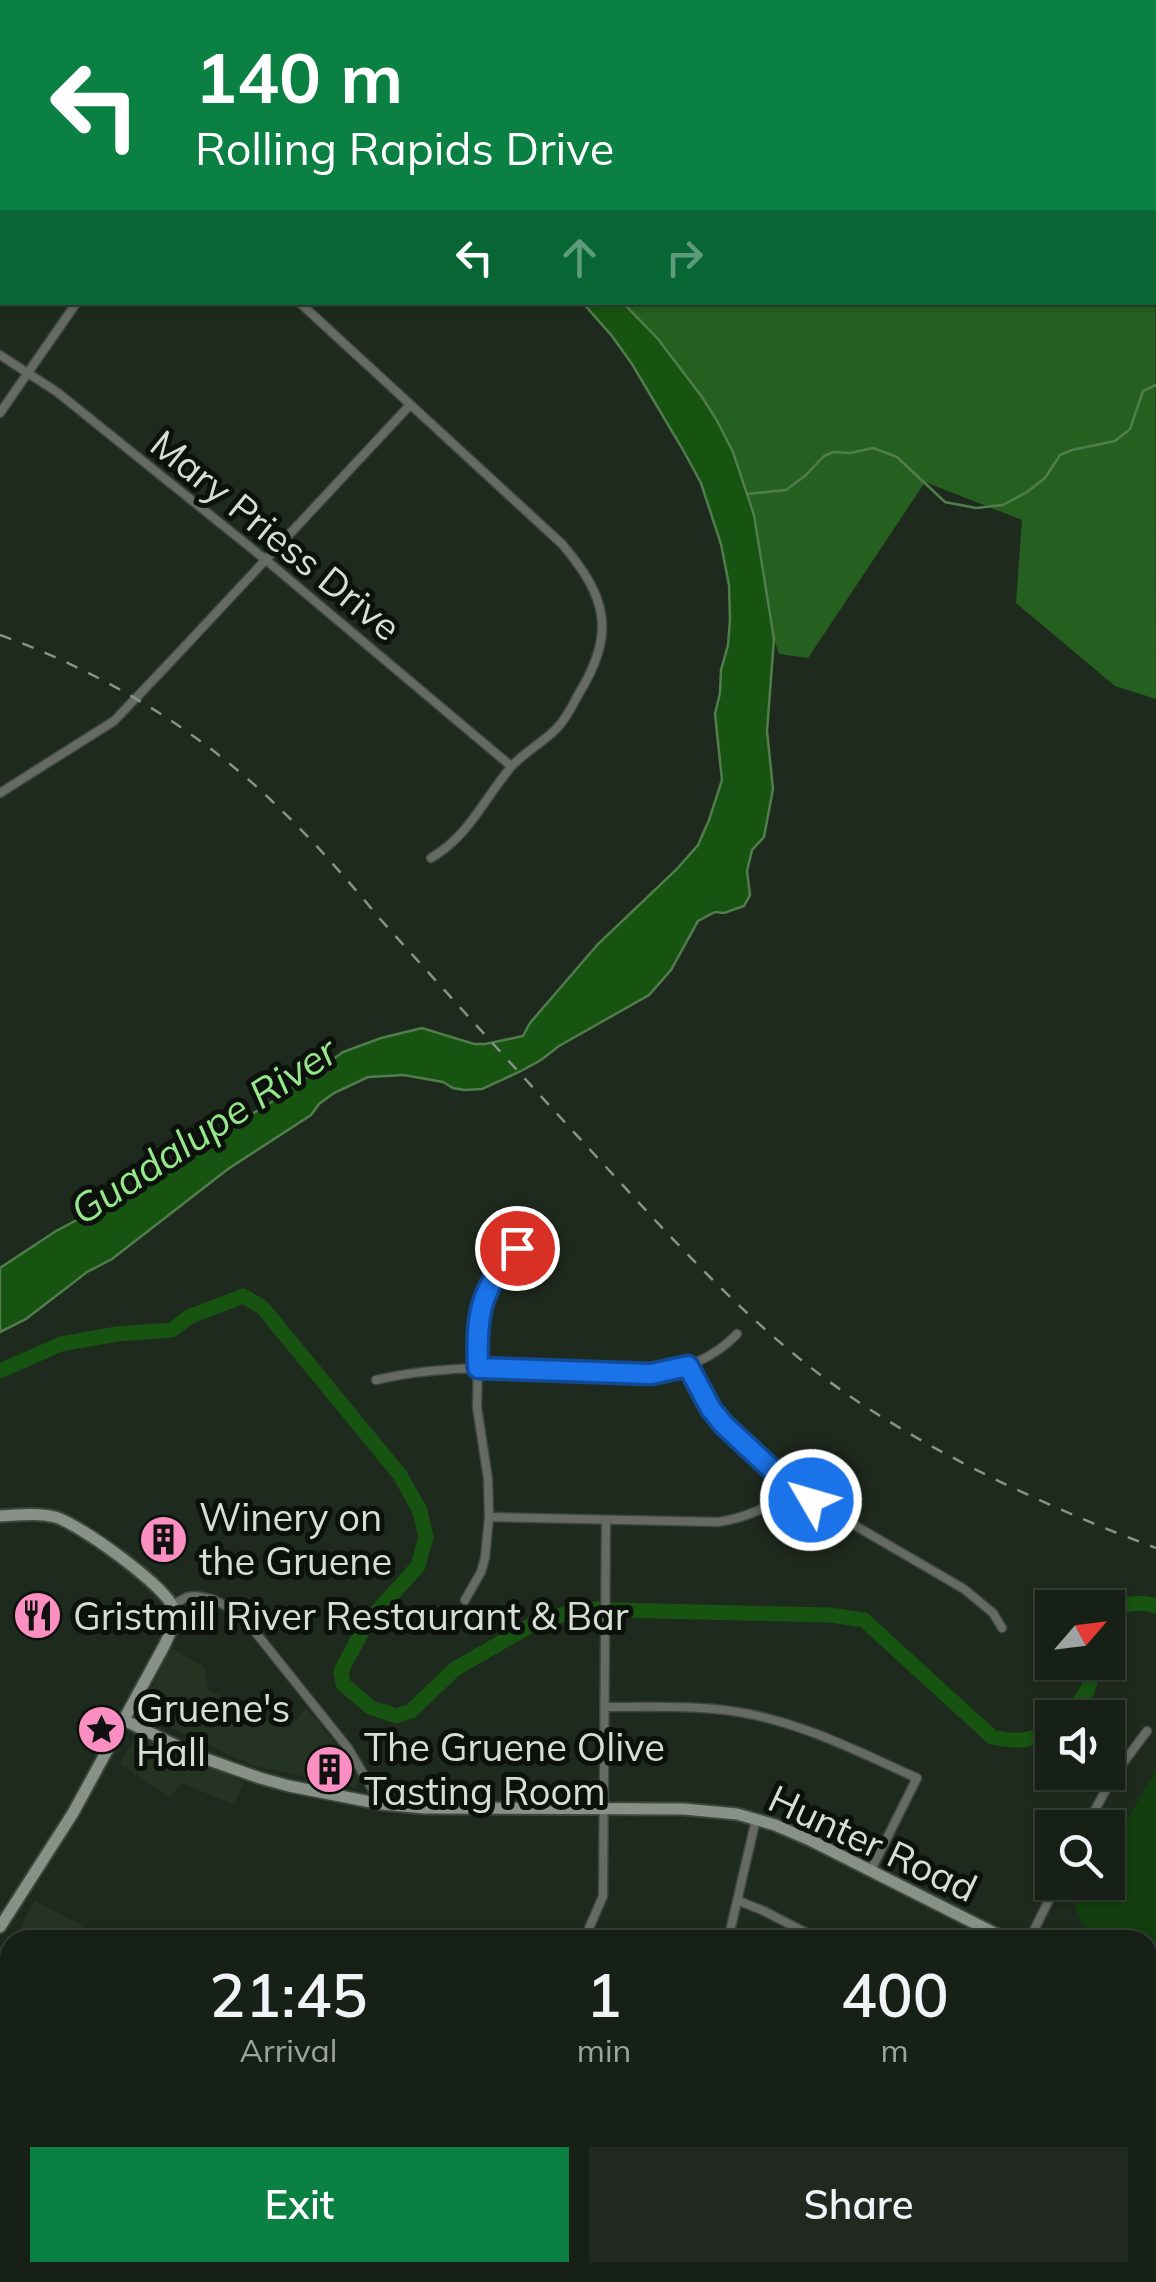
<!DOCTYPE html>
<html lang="en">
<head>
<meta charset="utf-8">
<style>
	body { margin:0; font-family:Mulish,sans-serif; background:#20281f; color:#f1f3f6; height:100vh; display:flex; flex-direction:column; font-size:38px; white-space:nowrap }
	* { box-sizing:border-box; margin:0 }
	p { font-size:32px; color:#9ea3a1 }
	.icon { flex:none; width:55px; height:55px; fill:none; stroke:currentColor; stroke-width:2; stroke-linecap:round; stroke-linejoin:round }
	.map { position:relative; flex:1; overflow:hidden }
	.drawer { position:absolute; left:0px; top:1930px; width:1158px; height:352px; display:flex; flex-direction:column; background:#172016; border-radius:30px 30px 0 0; box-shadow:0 2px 8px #0004,0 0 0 2px #363e35 }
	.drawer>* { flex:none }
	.banner { position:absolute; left:0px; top:0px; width:1158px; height:305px; box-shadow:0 2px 8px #0004,0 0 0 2px #363e35; background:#0b8043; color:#fff; overflow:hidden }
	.needle { width:65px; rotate:62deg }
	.fabs { position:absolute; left:1035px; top:1590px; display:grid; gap:20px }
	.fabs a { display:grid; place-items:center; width:90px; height:90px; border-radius:0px; background:#172016; box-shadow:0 2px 8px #0004,0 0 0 2px #363e35; font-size:50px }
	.pin { position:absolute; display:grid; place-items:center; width:85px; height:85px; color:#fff; margin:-42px; border:5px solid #fff; border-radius:50%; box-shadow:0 2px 10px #0007 }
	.me { position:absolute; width:110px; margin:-55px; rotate:308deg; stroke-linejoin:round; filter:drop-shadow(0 0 8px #0008) }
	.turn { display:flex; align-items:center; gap:35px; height:210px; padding:0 30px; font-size:45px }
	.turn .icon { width:130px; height:130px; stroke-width:2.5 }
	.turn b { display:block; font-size:70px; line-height:85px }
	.lanes { display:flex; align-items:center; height:95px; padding:0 30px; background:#0003; justify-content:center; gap:50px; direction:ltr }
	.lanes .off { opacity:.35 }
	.eta { display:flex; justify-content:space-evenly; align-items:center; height:170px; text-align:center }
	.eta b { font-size:60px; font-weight:600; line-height:70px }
	.cta { display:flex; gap:20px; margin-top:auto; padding:20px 30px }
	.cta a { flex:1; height:115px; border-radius:0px; background:#0b8043; color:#fff; font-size:40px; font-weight:600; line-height:115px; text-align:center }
	.cta a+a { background:#20281f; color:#f1f3f6 }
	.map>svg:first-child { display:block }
</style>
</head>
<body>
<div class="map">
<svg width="1156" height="2282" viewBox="0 0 1156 2282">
	<rect width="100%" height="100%" fill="#1f2a1e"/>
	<!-- built -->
	<g fill="#243322">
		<path d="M171,1648l34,19 3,23 81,38 17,-20 50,60 4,11 -5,8 -101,-21 -111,-51 -3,-5z"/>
		<path d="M137,1734l107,48 -10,23 -52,-22 -12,15 -50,-34z"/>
		<path d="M35,1901l49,25 -7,14h-56l-6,-3z"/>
	</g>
	<!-- green -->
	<path fill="#123e0d" d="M1156,1770v218l-8,-5v-43h-58l-15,-33 15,-24 18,-1v-29z"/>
	<!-- forest -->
	<g fill="#266020">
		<path d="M675,0h213l9,2h-224z"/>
		<path d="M1155,75l1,624 -41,-13 -99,-83 6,-83 -97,-38 -117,176 -29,-4 -5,-15 -20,-124 -22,-63 -74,-113 -35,-36 532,-1z"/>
	</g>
	<!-- water -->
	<path fill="#175311" stroke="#517d4c" stroke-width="2.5" d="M583,303h40l35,36 44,58 14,22 17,33 21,63 20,124 -7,92 6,58 -9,48 -12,13 -5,21 3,24 -6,11 -20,7 -9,-1 -17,9 -27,49 -22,25 -90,51 -18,14 -20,11 -39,18 -18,1 -11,-2 -10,-6 -39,-7 -36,2 -34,16 -15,11 -8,11 -83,54 -116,90 -25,13 -61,47 -26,13v-64l56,-37 53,-28 164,-102 70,-49 38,-14 41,-10 52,16h11l38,-8 7,-13 68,-79 79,-75 21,-24 11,-25 13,-40 -7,-66 5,-21 1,-23 7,-25 2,-25 -1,-35 -8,-41 -20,-61 -19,-35 -50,-84 -20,-28z"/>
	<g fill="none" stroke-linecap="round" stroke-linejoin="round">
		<!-- stream -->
		<path stroke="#517d4c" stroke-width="2.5" d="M747,494l39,-4 20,-15 18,-19 9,-4 17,1 23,-5 24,9 48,45 31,6 27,-3 24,-13 18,-14 15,-23 12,-5 43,-9 15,-12 13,-38 13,-6"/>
		<!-- river -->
		<g stroke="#175311" stroke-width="15">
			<path d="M668,2l2,-2"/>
			<path d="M0,1371l61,-27 56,-10 55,-4 17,-13 54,-21 19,11 138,168 20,36 6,26 -8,29 -52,58 -25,47 2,13 27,23 26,9 15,-5 44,-42 78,-45 48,-15h18"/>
			<path d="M613,1610l217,5 34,5 128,117c24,5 41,6 60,-11"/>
			<path d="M1108,1611c15,-7 31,-11 48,-5"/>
			<path d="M1063,1718c21,-19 29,-27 29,-56"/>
		</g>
		<defs>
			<g id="street">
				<path d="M0,87l2,1"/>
				<path d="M299,302l263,242c46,54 54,90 16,151 -6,11 -12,24 -21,33 -13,14 -33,24 -46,39 -27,32 -43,70 -80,91"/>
				<path d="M0,355l57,37 209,168 245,206"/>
				<path d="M0,413l77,-111"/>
				<path d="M0,793l114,-72 59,-62 237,-254"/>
				<path d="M688,1366l23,43 12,15 71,66 170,99 29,24 9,15"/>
				<path d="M376,1380c89,-21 184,-9 275,-6 34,-5 62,-15 86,-40"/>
				<path d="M489,1517l229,5c29,-4 52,-15 76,-32"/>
				<path d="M465,1600l16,-28 4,-14 4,-41 -1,-38 -11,-72 2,-91 11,-33 8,-14 40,-41"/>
				<path d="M172,1605l15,-8 8,-1 17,3 28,14 108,135 33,56"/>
				<path d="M605,1707c46,0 93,-2 139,6 61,11 117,40 173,65l-46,92"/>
				<path d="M1085,1828l29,-53 33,-44"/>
				<path d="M739,1901l25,10 56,29"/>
				<path d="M584,1940l19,-44 3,-375"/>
				<path d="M728,1940l28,-121"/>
				<path d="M1029,1940l29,-58"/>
				<path d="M0,2090l10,5"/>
				<path d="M365,2272l19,10"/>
				<path d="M756,2272l20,10"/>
				<path d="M13,2282l4,-10"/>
				<path d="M134,2282l4,-8"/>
				<path d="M412,2282l5,-10"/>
				<path d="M565,2282l5,-10"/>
				<path d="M714,2282l5,-10"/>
			</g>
			<g id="secondary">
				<path d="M0,1516c19,-1 37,-3 55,1 23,6 112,70 118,91 4,13 -4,27 -9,38l-91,167 -73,114"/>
				<path d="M124,1720l71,35 65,23 29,8 92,18 44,4 259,1 53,5 38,11 37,16 196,99"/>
				<path d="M1148,2010l8,5"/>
				<path d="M860,2282l4,-10"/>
			</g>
		</defs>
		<!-- street casing -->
		<use href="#street" stroke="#3c473b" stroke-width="11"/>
		<!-- secondary casing -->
		<use href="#secondary" stroke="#3c473b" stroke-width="15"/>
		<!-- street -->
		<use href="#street" stroke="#656a64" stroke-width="8"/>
		<!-- secondary -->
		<use href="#secondary" stroke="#889187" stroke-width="11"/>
		<!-- rail -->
		<path stroke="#899288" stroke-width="2.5" stroke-dasharray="12 12" stroke-linecap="butt" d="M0,635c100,36 196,93 273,167 39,37 74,77 108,118 75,83 150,166 226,248 78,85 158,173 256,237 89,58 194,106 293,143"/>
	</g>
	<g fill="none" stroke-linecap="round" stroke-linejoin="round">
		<defs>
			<path id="route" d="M517,1248c-37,42 -41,65 -39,120l173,6 37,-8 23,43 12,15 71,66 17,10"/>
		</defs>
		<!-- route casing -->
		<use href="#route" stroke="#114b97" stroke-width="25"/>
		<!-- route -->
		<use href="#route" stroke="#1a73e8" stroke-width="18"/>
	</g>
	<!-- icons -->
	<defs>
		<symbol id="building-disc" viewBox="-11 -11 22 22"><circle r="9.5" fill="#fc8fc1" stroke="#0c110c"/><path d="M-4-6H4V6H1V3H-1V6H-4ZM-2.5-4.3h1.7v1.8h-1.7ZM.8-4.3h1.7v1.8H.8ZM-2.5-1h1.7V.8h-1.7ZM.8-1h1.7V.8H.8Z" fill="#111"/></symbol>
		<symbol id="restaurant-disc" viewBox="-11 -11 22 22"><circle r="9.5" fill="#fc8fc1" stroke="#0c110c"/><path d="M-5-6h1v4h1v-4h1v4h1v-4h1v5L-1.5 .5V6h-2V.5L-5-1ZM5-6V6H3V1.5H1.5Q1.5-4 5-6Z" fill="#111"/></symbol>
		<symbol id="sight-disc" viewBox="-11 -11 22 22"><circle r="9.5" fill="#fc8fc1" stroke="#0c110c"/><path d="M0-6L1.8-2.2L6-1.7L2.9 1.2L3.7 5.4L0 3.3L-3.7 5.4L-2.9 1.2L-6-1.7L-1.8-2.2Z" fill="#111"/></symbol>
	</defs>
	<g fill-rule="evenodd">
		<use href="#building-disc" x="136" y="1512" width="55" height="55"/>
		<use href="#restaurant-disc" x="10" y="1588" width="55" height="55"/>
		<use href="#sight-disc" x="74" y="1702" width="55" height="55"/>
		<use href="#building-disc" x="302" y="1742" width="55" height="55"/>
	</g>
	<g text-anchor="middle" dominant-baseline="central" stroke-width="10" stroke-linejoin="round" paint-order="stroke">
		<!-- street labels -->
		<g font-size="38" fill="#d7ded6" stroke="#0c110c">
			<text transform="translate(276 535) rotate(39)">Mary Priess Drive</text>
			<text transform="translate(873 1843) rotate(25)">Hunter Road</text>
		</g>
		<!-- poi labels -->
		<g font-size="38" fill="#d7ded6" stroke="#0c110c" text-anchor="start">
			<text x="199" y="1517">Winery on<tspan x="199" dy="44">the Gruene</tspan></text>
			<text x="73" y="1616">Gristmill River Restaurant &amp; Bar</text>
			<text x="136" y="1708">Gruene's<tspan x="136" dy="44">Hall</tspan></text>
			<text x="364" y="1747">The Gruene Olive<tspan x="364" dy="44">Tasting Room</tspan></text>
		</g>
		<!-- water labels -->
		<g font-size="40" font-style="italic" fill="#96e68c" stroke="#0c110c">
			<text transform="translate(203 1130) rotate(-33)">Guadalupe River</text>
		</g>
	</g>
</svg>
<div class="fabs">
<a><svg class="needle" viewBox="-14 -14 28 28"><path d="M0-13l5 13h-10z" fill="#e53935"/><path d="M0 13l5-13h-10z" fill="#9ea3a1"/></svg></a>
<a><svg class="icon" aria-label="sound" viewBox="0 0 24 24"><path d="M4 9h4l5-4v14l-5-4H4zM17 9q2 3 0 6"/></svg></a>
<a><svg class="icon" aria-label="search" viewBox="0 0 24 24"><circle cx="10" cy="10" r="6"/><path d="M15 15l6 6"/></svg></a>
</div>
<div class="pin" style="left:517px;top:1248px;background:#d93025"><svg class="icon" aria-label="arrive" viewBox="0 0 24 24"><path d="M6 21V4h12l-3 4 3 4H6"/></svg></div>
<svg class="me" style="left:811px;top:1500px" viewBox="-20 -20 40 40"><circle r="17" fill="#1a73e8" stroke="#fff" stroke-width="3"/><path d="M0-11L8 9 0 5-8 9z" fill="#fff"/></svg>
<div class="banner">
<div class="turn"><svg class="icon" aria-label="left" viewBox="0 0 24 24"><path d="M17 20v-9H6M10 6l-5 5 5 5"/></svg><div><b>140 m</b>Rolling Rapids Drive</div></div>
<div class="lanes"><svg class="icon" aria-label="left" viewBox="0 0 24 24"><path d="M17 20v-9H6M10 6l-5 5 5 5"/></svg><svg class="icon off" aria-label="ahead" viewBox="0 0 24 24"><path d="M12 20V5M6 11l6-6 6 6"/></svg><svg class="icon off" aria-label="right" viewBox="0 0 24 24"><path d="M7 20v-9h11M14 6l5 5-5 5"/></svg></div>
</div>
<section class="drawer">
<div class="eta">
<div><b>21:45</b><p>Arrival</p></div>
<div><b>1</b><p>min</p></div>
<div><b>400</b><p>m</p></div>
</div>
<div class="cta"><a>Exit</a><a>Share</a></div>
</section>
</div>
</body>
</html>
